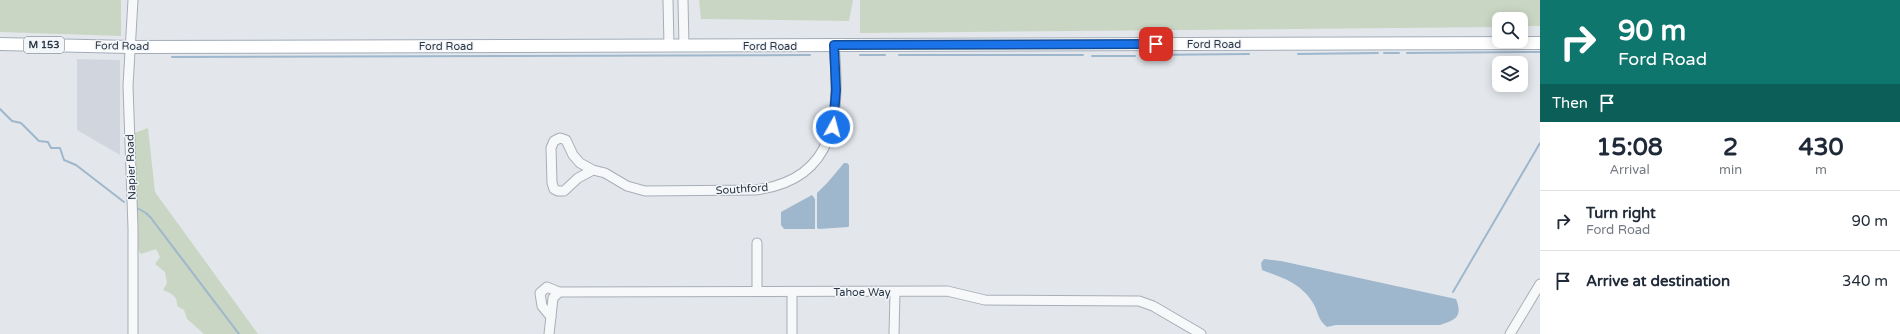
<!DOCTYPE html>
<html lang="en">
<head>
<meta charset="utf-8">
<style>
	body { margin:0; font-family:"Varela Round",sans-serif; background:#f2f2f3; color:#1f2937; height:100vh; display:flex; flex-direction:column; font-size:15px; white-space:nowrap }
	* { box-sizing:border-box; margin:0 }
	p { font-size:13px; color:#747a83 }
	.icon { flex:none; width:22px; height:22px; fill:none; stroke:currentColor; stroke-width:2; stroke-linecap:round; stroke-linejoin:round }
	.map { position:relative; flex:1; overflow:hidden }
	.side { display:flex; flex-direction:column; background:#fff; width:360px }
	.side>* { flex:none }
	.hud { background:#0f766e; color:#fff; overflow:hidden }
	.tools { position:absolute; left:1492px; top:12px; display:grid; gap:8px }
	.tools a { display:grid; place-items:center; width:36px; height:36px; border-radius:8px; background:#fff; box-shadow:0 2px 10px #0003; font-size:20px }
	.pin { position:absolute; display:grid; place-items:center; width:34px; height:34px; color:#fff; margin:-17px; border-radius:8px; box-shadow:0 2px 6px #0006 }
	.me { position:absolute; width:44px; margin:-22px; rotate:7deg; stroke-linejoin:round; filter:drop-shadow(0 0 3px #0008) }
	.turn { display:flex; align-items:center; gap:14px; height:84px; padding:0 12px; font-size:18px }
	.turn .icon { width:52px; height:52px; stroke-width:2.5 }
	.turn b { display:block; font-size:28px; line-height:34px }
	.then { display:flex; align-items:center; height:38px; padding:0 12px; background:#0003; gap:8px; font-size:15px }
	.eta { display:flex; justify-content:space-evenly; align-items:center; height:68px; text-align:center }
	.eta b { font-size:24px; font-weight:700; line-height:28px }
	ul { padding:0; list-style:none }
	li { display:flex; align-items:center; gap:12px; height:60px; padding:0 12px; border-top:1px solid #e0e1e3 }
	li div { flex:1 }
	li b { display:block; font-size:15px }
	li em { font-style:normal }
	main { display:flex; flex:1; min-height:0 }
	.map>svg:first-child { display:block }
</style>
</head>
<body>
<main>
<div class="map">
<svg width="1540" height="334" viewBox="0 0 1540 334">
	<rect width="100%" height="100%" fill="#e3e7ec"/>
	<!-- built -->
	<path fill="#d1d6de" d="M77,59l43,1v95l-43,-25z"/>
	<!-- green -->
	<g fill="#cad6c4">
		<path d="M0,0h121v36l-121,-4z"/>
		<path d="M699,0h154l-4,21 -148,-2z"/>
		<path d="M860,0h680v26h-19v-7h-22v8l-639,6z"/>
		<path d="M148,128l7,64 103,142h-54l-17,-15 -3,-9 -7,-4c1,-10 -6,-13 -14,-16l4,-7 -2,-11 -10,-8 5,-7 -4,-8 -15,5 -3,-4 -6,-116z"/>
	</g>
	<!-- water -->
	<g fill="#9eb7cc">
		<path d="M844,163h3l2,2v61l-1,1 -29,2 -2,-1v-35l11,-11z"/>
		<path d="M812,195l3,4v30h-31l-3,-4v-13z"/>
		<path d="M1264,259l17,2 175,38c7,18 0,21 -16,26h-104l-9,2c-10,-8 -8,-14 -14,-24 -12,-20 -30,-25 -51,-33l-1,-7z"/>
	</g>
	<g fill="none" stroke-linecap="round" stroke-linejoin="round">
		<!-- stream -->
		<g stroke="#9eb7cc" stroke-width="2">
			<path d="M1384,53h15"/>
			<path d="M1407,53l133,-1"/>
			<path d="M1298,54l80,-1"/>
			<path d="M860,55h25"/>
			<path d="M899,55h184"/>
			<path d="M1145,55l104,-1"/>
			<path d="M1092,56h43"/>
			<path d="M172,57l638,-2"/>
			<path d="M0,109l12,12 9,2 18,18 9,1 3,6h9l4,12 12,5 48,37"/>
			<path d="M137,208l9,5 5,5 88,116"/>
			<path d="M1453,292l87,-149"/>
		</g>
		<defs>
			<g id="minor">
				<path d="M133,0l-5,86 5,142v106"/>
				<path d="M668,0l1,46"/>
				<path d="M683,0l1,46"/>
				<path d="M593,170l-15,8 -14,13h-6l-4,-2 -2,-6 -1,-35 3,-7 6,-3 6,2 7,15 7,8 13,7 12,3 22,13 18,5 110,-1c83,-10 85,-77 79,-145"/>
				<path d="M757,243v48"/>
				<path d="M551,317l-9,-11 -2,-13 7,-6 12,5"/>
				<path d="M549,334l4,-36 6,-6 388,-1 38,9 154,1 14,5 48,28"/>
				<path d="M792,334v-42"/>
				<path d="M894,334l1,-42"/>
				<path d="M1510,334l30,-50"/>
			</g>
			<path id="major" d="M0,44l130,3 1410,-4"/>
		</defs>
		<!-- minor casing -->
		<use href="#minor" stroke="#a8aeb7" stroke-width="11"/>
		<!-- major casing -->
		<use href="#major" stroke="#a2acb8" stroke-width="14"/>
		<!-- minor -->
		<use href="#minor" stroke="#f6f8fa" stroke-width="9"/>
		<!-- major -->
		<use href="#major" stroke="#fff" stroke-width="12"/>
	</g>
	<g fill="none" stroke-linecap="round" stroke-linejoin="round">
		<defs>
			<path id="route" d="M833,127l3,-37 -2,-45 322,-1"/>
		</defs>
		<!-- route casing -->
		<use href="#route" stroke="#114b97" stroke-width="10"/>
		<!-- route -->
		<use href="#route" stroke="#1a73e8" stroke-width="7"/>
	</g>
	<g text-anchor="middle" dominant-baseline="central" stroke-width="3" stroke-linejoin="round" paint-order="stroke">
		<!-- shield labels -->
		<rect fill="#f3f6f9" stroke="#66707b" stroke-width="1" x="24" y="37" width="40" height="16" rx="3"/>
		<g font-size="10" font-weight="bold" fill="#2a3645">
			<text x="44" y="45">M 153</text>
		</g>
		<!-- street labels -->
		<g font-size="11" fill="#2a3645" stroke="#f3f6f9">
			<text x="1214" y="44">Ford Road</text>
			<text transform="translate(122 46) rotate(1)">Ford Road</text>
			<text x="446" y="46">Ford Road</text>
			<text x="770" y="46">Ford Road</text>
			<text transform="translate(131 167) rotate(-92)">Napier Road</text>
			<text transform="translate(742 189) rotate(-4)">Southford</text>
			<text x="862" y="292">Tahoe Way</text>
		</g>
	</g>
</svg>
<div class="tools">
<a><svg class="icon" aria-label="search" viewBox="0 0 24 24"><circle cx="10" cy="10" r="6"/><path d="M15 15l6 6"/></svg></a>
<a><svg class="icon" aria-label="layers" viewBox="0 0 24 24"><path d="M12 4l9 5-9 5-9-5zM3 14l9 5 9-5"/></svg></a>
</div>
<div class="pin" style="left:1156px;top:44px;background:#d93025"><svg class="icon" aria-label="arrive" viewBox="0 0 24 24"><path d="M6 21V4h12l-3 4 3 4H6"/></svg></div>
<svg class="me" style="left:833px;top:127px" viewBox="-20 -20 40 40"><circle r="17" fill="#1a73e8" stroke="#fff" stroke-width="3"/><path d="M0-11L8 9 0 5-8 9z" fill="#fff"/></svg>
</div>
<section class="side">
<div class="hud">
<div class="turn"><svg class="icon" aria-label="right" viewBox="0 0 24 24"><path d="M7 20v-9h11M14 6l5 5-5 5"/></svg><div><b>90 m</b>Ford Road</div></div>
<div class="then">Then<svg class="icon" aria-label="arrive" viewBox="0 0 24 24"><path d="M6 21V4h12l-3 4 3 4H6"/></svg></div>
</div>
<div class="eta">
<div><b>15:08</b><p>Arrival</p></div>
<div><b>2</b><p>min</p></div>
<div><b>430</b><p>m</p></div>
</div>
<ul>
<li><svg class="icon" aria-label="right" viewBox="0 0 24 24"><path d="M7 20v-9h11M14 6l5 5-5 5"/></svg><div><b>Turn right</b><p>Ford Road</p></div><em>90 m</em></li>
<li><svg class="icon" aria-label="arrive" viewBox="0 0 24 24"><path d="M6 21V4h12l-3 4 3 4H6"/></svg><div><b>Arrive at destination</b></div><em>340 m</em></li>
</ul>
</section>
</main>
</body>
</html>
